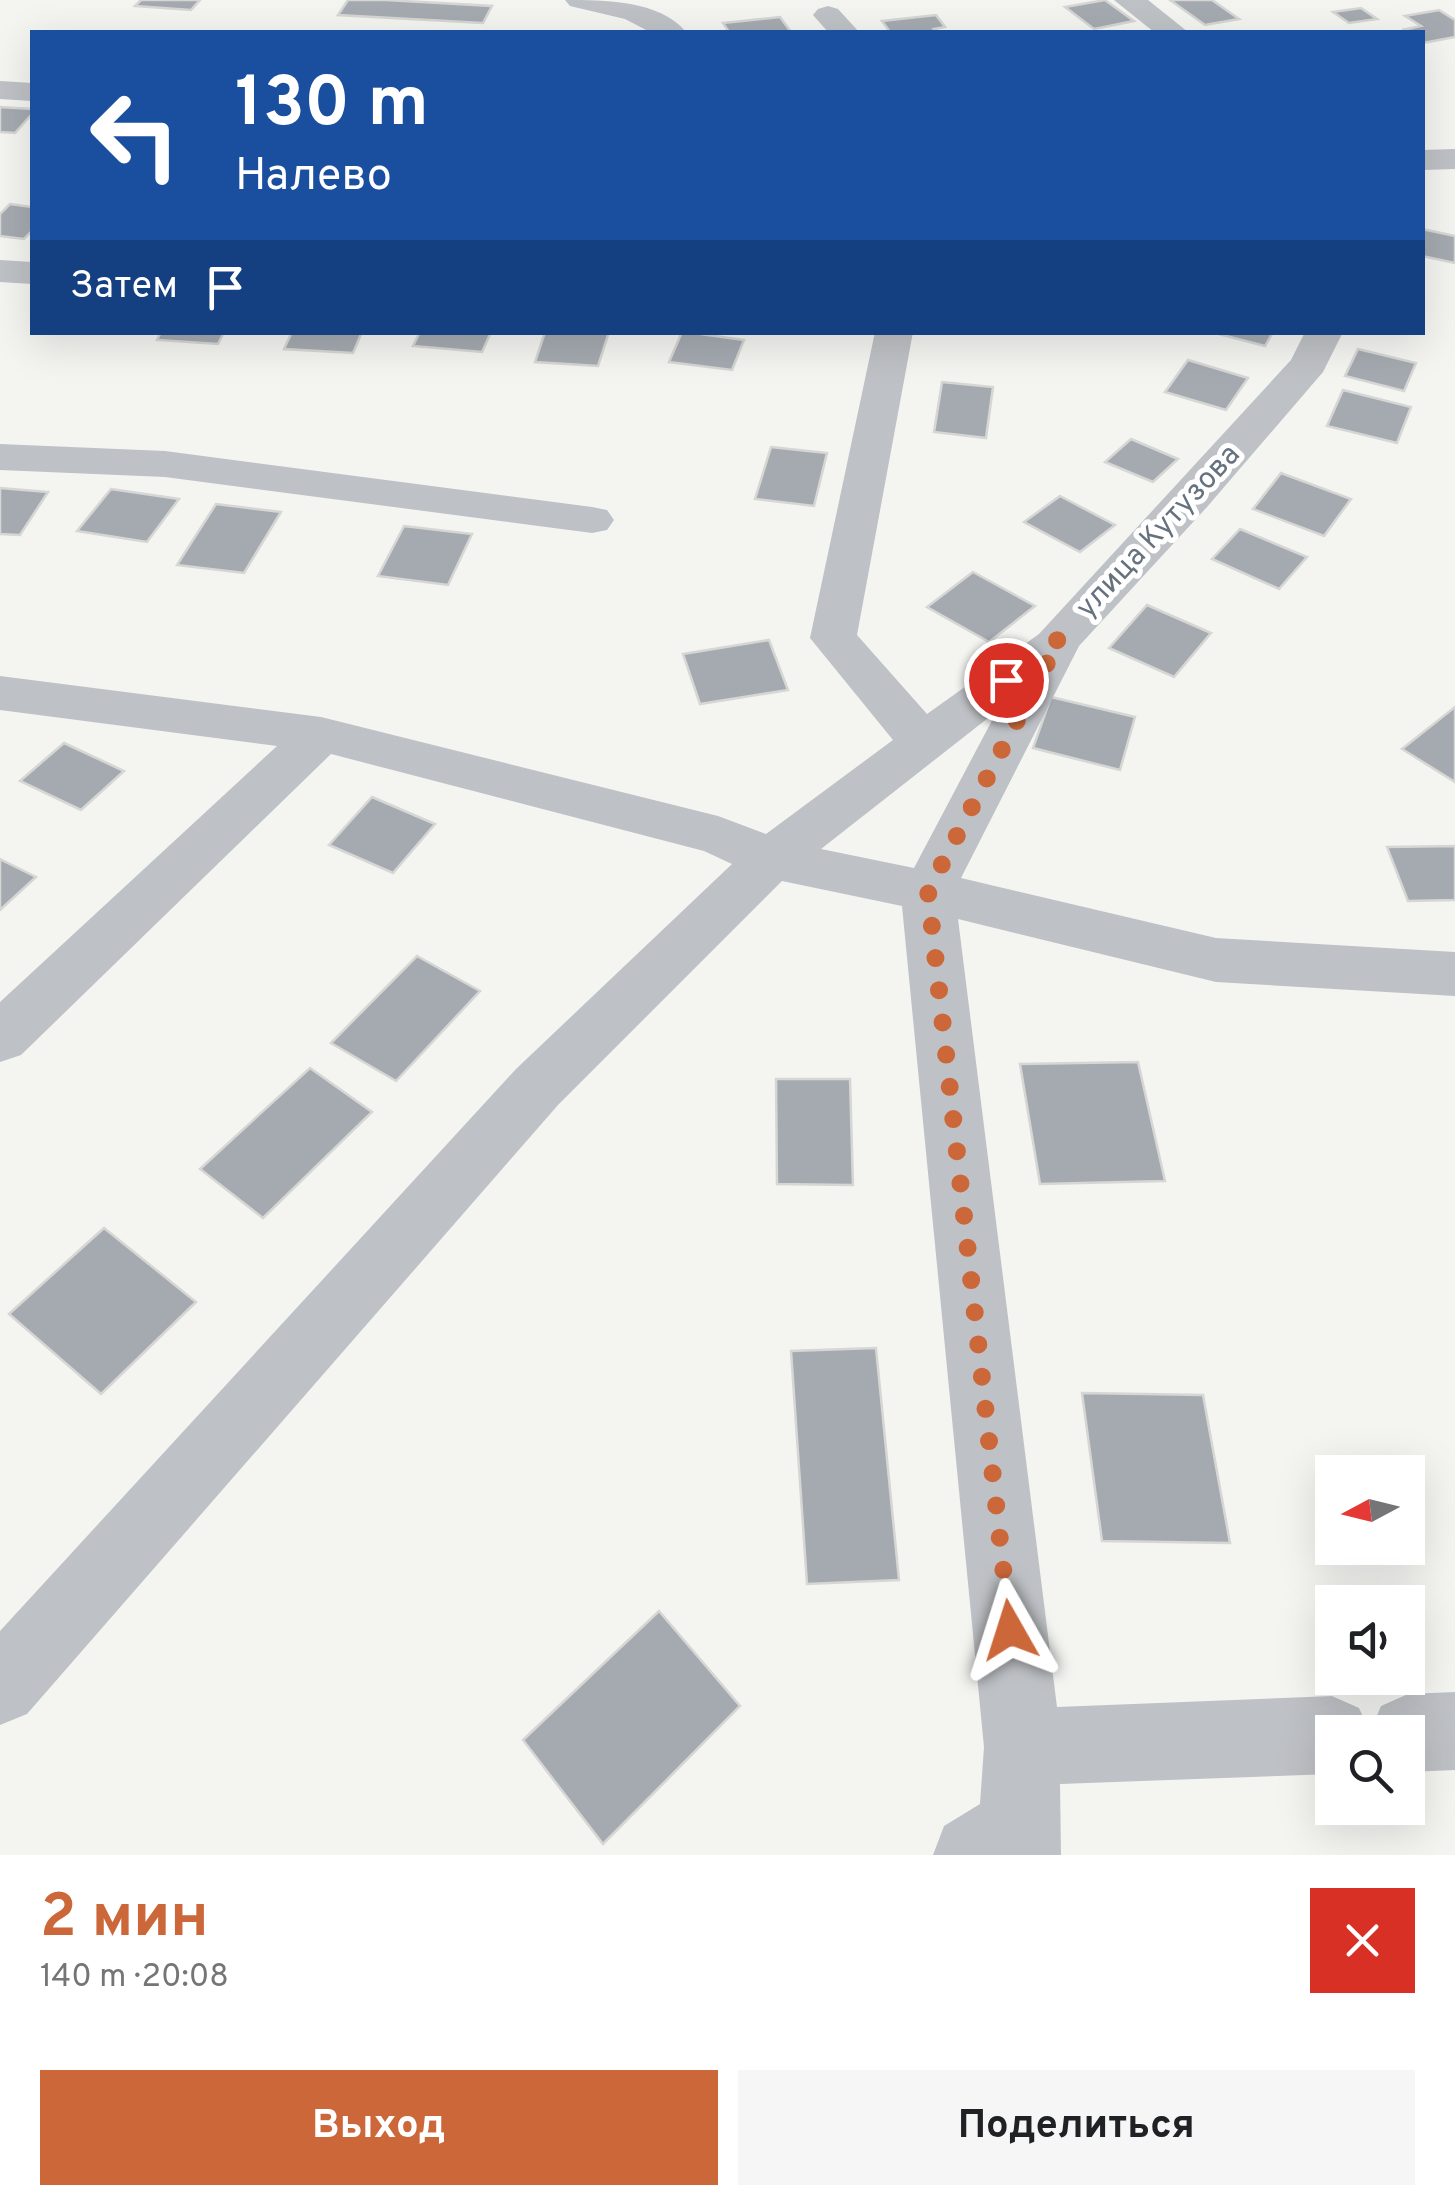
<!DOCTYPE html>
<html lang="ru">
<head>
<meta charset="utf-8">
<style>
	body { margin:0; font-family:Overpass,sans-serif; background:#f6f6f6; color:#202124; height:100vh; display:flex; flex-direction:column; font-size:38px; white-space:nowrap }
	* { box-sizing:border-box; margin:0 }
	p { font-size:32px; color:#757577 }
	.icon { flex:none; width:55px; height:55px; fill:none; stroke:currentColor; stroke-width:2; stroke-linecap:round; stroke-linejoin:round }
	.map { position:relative; height:1855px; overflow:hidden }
	.drawer { display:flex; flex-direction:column; background:#fff; flex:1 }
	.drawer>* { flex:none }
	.hud { position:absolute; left:30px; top:30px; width:1395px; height:305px; border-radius:0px; box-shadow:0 10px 40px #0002; background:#1a4fa0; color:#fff; overflow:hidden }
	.needle { width:65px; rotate:263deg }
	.controls { position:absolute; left:1315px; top:1455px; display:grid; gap:20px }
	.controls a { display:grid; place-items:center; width:110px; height:110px; border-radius:0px; background:#fff; box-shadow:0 10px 40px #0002; font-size:50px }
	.pin { position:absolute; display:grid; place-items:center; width:85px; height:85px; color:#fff; margin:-42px; border:5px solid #fff; border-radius:50%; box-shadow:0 2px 10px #0007 }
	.me { position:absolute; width:110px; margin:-55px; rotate:354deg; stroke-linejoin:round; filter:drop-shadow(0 0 8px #0008) }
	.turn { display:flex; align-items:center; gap:35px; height:210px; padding:0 40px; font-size:45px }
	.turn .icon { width:130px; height:130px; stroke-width:2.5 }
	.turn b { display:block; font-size:70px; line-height:85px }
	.then { display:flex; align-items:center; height:95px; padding:0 40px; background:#0003; gap:20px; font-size:38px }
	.round { display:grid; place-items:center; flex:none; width:105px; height:105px; border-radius:0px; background:#f6f6f6 }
	.head { display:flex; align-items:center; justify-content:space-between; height:170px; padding:0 40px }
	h1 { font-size:60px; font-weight:700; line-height:75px; color:#cc673a }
	.cta { display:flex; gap:20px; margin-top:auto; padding:20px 40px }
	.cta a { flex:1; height:115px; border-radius:0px; background:#cc673a; color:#fff; font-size:40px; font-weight:700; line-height:115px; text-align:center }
	.cta a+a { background:#f6f6f6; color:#202124 }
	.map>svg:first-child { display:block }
</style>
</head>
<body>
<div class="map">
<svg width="1455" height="1855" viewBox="0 0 1455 1855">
	<rect width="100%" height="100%" fill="#f4f4f1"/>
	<!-- building -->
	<g fill="#a4aab0" stroke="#d6d6d4" stroke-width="2.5">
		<path d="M141,0h59l-9,10 -56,-4z"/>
		<path d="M348,0h38l106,6 -9,17 -145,-8z"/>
		<path d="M1105,0l29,21 -40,8 -29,-22z"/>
		<path d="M1170,0h42l27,19 -34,6z"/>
		<path d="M1361,8l16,11 -28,4 -16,-11z"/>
		<path d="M1439,10l16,10v17l-32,6 -1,-11 -20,-2 19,-4 -16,-10z"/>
		<path d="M936,15l9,12 -11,2 4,3h-48l-8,-11z"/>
		<path d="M780,17l11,15h-62l-6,-9z"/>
		<path d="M0,107l32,2v5l-17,19 -15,-1z"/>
		<path d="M10,204l22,3v24l-8,8 -24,-3v-22z"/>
		<path d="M1422,229l33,7v27l-33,-7z"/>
		<path d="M161,332h63l-6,12 -61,-4z"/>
		<path d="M292,332h70l-9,21 -69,-4z"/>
		<path d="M420,332h71l-9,20 -69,-6z"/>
		<path d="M545,332h64l-11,34 -63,-4z"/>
		<path d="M682,332h4l58,8 -12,30 -63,-8z"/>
		<path d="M1211,332h62l-8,14z"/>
		<path d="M1358,349l58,14 -12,28 -59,-15z"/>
		<path d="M1188,360l60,18 -22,32 -61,-18z"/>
		<path d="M942,382l51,5 -7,51 -52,-6z"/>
		<path d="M1343,390l68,17 -14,36 -70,-17z"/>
		<path d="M1131,439l47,20 -25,23 -48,-20z"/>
		<path d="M771,447l56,6 -13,53 -59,-7z"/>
		<path d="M1281,473l70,26 -27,37 -71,-27z"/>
		<path d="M0,488l48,4 -28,43 -20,-1z"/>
		<path d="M111,489l68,10 -32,43 -70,-11z"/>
		<path d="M1060,496l55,29 -35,27 -56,-30z"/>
		<path d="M216,504l65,8 -37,61 -67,-8z"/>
		<path d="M404,526l68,8 -24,51 -70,-9z"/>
		<path d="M1240,529l67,28 -28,32 -67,-30z"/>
		<path d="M973,572l62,34 -46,36 -62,-35z"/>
		<path d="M1147,605l64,28 -37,44 -65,-29z"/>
		<path d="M769,640l19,50 -88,14 -17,-50z"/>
		<path d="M1051,697l84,20 -15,53 -87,-22z"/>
		<path d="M1455,707v75l-53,-33z"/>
		<path d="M64,743l60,28 -43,39 -61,-29z"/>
		<path d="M372,797l63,27 -42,49 -64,-28z"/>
		<path d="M1455,846v54l-47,1 -21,-54z"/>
		<path d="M0,859l36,18 -36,33z"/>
		<path d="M417,956l63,35 -84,90 -65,-38z"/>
		<path d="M1138,1062l27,119 -125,3 -20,-120z"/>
		<path d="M310,1068l62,44 -109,106 -63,-49z"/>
		<path d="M776,1079h74l3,106 -76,-1z"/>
		<path d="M104,1228l92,74 -95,92 -92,-80z"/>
		<path d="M876,1348l23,232 -92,4 -16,-233z"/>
		<path d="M1082,1393l121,2 27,148 -128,-2z"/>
		<path d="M659,1611l81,95 -137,138 -80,-104z"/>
	</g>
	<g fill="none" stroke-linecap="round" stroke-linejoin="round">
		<!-- minor -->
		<g fill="#bec1c5" fill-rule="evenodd">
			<path d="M565,0c39,0 95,0 121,32h-36l-25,-13 -55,-13z"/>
			<path d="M1114,0h34l40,32h-34z"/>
			<path d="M828,6l10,3 21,23h-31l-15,-17 5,-6z"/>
			<path d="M0,260l32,2v22l-32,-2z"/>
			<path d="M875,332h38l-56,303 70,79 112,-80 252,-274 14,-28h38l-20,40 -116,135 -128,139 -118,232 255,60 239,14v44l-239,-14 -258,-63 99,788 275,-11 27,12 11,24 11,-26 27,-12 47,-2v78l-47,2v-40h-76v42l-272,10 1,71h-128l11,-29 36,-22 4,-57 -82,-841 -120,-25 -224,224 -531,609 -27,11v-94l516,-562 216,-205 -28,-13 -373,-97 -310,301 -21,7v-60l277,-256 -277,-36v-34l321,41 397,99 48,18 127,-94 -83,-102zM997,711l-83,157 -93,-19z"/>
			<path d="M0,444l165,7 427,56 15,3 7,10 -7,10 -15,3 -427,-56 -165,-7z"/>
		</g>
		<!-- tertiary -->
		<g fill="#bec1c5" fill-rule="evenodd">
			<path d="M0,81l32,2v18l-32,-2z"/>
			<path d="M1455,149v20l-33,1v-20z"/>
		</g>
	</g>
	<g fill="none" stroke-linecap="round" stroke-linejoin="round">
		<!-- route -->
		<path stroke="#cc673a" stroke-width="18" stroke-dasharray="0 32.4" d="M1006,680l54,-42 -132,253 82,739"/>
	</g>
	<g text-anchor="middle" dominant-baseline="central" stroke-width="10" stroke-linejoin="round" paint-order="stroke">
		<!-- street labels -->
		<g font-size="30" fill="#67727f" stroke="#fff">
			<text transform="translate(1159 532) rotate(-47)">улица Кутузова</text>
		</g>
	</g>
</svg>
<div class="controls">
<a><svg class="needle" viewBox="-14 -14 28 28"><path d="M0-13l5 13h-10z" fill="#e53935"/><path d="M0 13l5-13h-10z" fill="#757577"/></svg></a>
<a><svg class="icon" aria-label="sound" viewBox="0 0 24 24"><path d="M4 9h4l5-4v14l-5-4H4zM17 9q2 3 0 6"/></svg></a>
<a><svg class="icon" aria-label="search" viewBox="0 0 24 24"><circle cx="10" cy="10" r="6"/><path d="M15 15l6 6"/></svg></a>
</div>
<div class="pin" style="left:1006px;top:680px;background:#d93025"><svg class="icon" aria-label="arrive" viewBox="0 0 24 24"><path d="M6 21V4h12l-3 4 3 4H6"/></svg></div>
<svg class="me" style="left:1010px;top:1630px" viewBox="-20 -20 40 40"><path d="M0-17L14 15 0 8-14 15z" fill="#cc673a" stroke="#fff" stroke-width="4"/></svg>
<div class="hud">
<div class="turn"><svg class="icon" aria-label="left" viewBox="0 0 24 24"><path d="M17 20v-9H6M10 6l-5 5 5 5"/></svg><div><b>130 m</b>Налево</div></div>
<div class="then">Затем<svg class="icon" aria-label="arrive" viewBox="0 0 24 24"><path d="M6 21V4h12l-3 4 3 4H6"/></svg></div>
</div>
</div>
<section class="drawer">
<div class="head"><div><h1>2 мин</h1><p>140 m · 20:08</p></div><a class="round" style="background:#d93025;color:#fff"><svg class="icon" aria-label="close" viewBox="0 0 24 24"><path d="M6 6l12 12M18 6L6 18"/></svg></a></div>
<div class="cta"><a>Выход</a><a>Поделиться</a></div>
</section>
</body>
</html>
